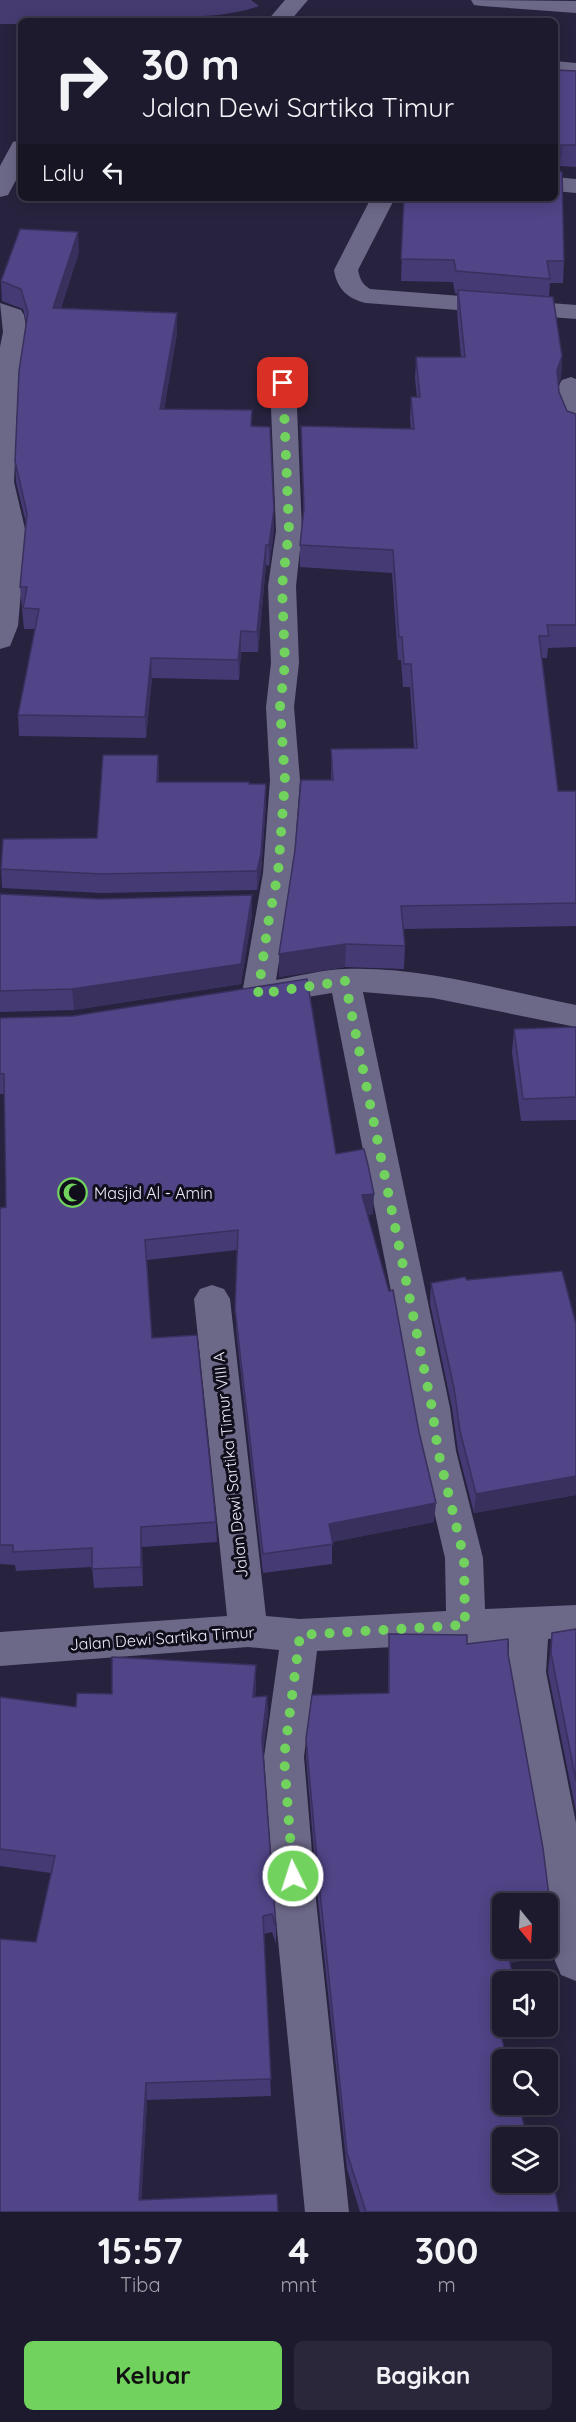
<!DOCTYPE html>
<html lang="id">
<head>
<meta charset="utf-8">
<style>
	body { margin:0; font-family:Quicksand,sans-serif; background:#2a273a; color:#f1f3f6; height:100vh; display:flex; flex-direction:column; font-size:22px; white-space:nowrap }
	* { box-sizing:border-box; margin:0 }
	p { font-size:20px; color:#a0a1aa }
	.icon { flex:none; width:33px; height:33px; fill:none; stroke:currentColor; stroke-width:2; stroke-linecap:round; stroke-linejoin:round }
	.map { position:relative; height:2212px; overflow:hidden }
	.side { display:flex; flex-direction:column; background:#1d1a2e; flex:1 }
	.side>* { flex:none }
	.hud { position:absolute; left:18px; top:18px; width:540px; height:183px; border-radius:9px; box-shadow:0 3px 15px #0003,0 0 0 2px #3b384a; background:#1d1a2e; color:#f1f3f6; overflow:hidden }
	.needle { width:39px; rotate:162deg }
	.controls { position:absolute; left:492px; top:1893px; display:grid; gap:12px }
	.controls a { display:grid; place-items:center; width:66px; height:66px; border-radius:9px; background:#1d1a2e; box-shadow:0 3px 15px #0003,0 0 0 2px #3b384a; font-size:30px }
	.pin { position:absolute; display:grid; place-items:center; width:51px; height:51px; color:#fff; margin:-26px; border-radius:12px; box-shadow:0 3px 9px #0006 }
	.me { position:absolute; width:66px; margin:-33px; rotate:356deg; stroke-linejoin:round; filter:drop-shadow(0 0 4px #0008) }
	.turn { display:flex; align-items:center; gap:21px; height:126px; padding:0 24px; font-size:27px }
	.turn .icon { width:78px; height:78px; stroke-width:2.5 }
	.turn b { display:block; font-size:42px; line-height:51px }
	.then { display:flex; align-items:center; height:57px; padding:0 24px; background:#0003; gap:12px; font-size:22px }
	.eta { display:flex; justify-content:space-evenly; align-items:center; height:102px; text-align:center }
	.eta b { font-size:36px; font-weight:700; line-height:42px }
	.action { display:flex; gap:12px; margin-top:auto; padding:12px 24px }
	.action a { flex:1; height:69px; border-radius:9px; background:#71d25e; color:#111; font-size:24px; font-weight:700; line-height:69px; text-align:center }
	.action a+a { background:#2a273a; color:#f1f3f6 }
	.map>svg:first-child { display:block }
</style>
</head>
<body>
<div class="map">
<svg width="576" height="2212" viewBox="0 0 576 2212">
	<rect width="100%" height="100%" fill="#27233e"/>
	<!-- green -->
	<path fill="#453b70" d="M0,0h251l8,6c-41,15 -85,9 -128,11 -37,2 -73,4 -110,4v3h-21z"/>
	<g fill="none" stroke-linecap="round" stroke-linejoin="round">
		<!-- minor -->
		<g fill="#6c6888" fill-rule="evenodd">
			<path d="M285,0h23l-18,21h-23z"/>
			<path d="M471,0l105,1v12l-94,-7 -8,-1z"/>
			<path d="M555,61l21,2v14l-21,-2z"/>
			<path d="M21,140v31l-13,24 -8,2v-31l13,-24z"/>
			<path d="M555,177l21,2v14l-21,-2z"/>
			<path d="M371,198h24l-37,72c2,9 4,14 12,19l206,16v14l-210,-16c-18,-4 -29,-14 -32,-33z"/>
			<path d="M0,303l21,7 3,5 3,17 -9,59 -4,91 12,51 -8,93 -8,20 -10,3v-302l3,-15z"/>
			<path d="M283,375l9,3 4,5 6,148 -6,55 3,77 -5,44 6,73 -7,93 -17,107c22,-4 46,-10 68,-11 78,-3 156,21 232,36v22l-143,-29 -70,-6 87,416 6,43 27,107 2,51 91,-4v32l-28,2 -2,33 30,151v158l-15,-6 -6,-14 -12,-95 -35,-194 1,-31 -192,10 -13,106 12,143 33,312h-44l-31,-312 -10,-143 15,-107 -31,-3 -248,19v-34l227,-16 -33,-317 6,-10 12,-4 12,4 6,10 36,317 34,3 146,-8 -1,-53 -25,-107 -6,-43 -82,-415 -74,12 -11,-3 -5,-8 21,-121 7,-93 -4,-73 5,-44 -3,-77 8,-55 -6,-148 4,-5z"/>
			<path d="M571,377l5,2v56l-9,-3c-9,-12 -14,-39 -5,-52z"/>
		</g>
	</g>
	<!-- wall -->
	<g fill="#463a74">
		<path d="M555,70l21,1v96l-16,-1v5l4,90 -1,22h-13l-1,14 13,59 -1,22 -3,7 1,7 8,19 9,3v233l-28,1 -1,10h-5l16,133h18v135l-173,3 2,17 -1,23 -59,-2 -66,10v-23l52,-174v-31l83,-1 -4,-61h-7l-2,-27h-3l-6,-87 -92,-6v-22l4,-30 -3,-89 110,3 -1,-9 1,-23h6l-2,-18 1,-22h45l-4,-45v-18l-2,-1 -2,-11 -52,-1 3,-83h151z"/>
		<path d="M79,252l-18,56 116,25 -13,76 88,1v16l22,84v21l-5,35 -3,-1 -8,87h-17l-2,28 -87,-2 -6,60 -127,-2 -1,-21 17,-86h-11l-4,-42 6,-64 -10,-41 -1,-21 11,-140 -3,-12 -21,-8 -1,-20z"/>
		<path d="M158,755l1,27 90,2 17,19 -5,70 -4,17 -155,3 -100,-5 -1,-19 96,-31z"/>
		<path d="M0,894l101,5 151,-4v20l-11,69 -167,26 -74,2z"/>
		<path d="M0,1018l336,136 37,60 -6,1 67,307 -102,20v22l-69,9 -27,-244 1,-79 -90,10 5,78 64,184 1,20 -75,5 1,39 -49,2 -2,-21 -76,4 -1,-6 -15,-1v-356l6,-1 -1,-113h-5z"/>
		<path d="M576,1027v93l-55,1 -9,-69 2,-23z"/>
		<path d="M467,1280l109,44v171l-102,18 -16,-62 -6,-43 -22,-105 1,-20z"/>
		<path d="M576,1629v183l-28,-140 4,-39z"/>
		<path d="M389,1634l78,10 41,10 46,282 -2,18 -42,9 -8,19v41h-4l4,115 57,74h-199l-13,-43 -29,-269 -12,-143v-18l82,-46z"/>
		<path d="M256,1684l-1,13 12,-1 1,19 -5,37 13,175v17l-4,-12 -8,2 7,162 -124,4 -6,100 -141,12 36,-270 15,-69 -51,-7v-169l76,10 36,-13z"/>
	</g>
	<!-- shaded-wall -->
	<g fill="#39305e">
		<path d="M561,154l-2,21 -4,1v-21z"/>
		<path d="M78,232l1,20 -25,76 -1,-20z"/>
		<path d="M177,313v20l-16,96 -1,-20z"/>
		<path d="M562,356l-1,22 -6,14 2,-22z"/>
		<path d="M274,510v21l-5,35v-21z"/>
		<path d="M266,545v20l-8,87 -1,-20z"/>
		<path d="M241,631v21l-2,28 -1,-20z"/>
		<path d="M151,658l1,20 -6,60 -1,-21z"/>
		<path d="M158,755l1,19 -1,26 -1,-18z"/>
		<path d="M266,784v19l-5,70 -4,17v-19z"/>
		<path d="M252,895v20l-11,69 -167,26 -2,-21z"/>
		<path d="M346,944l-1,23 -66,10v-23z"/>
		<path d="M374,1194l-1,20 -12,2 1,-21z"/>
		<path d="M576,1476v19l-102,18 2,-19z"/>
		<path d="M436,1503l-2,19 -106,21 1,-19z"/>
		<path d="M141,1527l1,20 1,39 -2,-19z"/>
		<path d="M256,1665v19l-2,31 -1,-18z"/>
		<path d="M267,1696l1,19 -6,42v-18z"/>
		<path d="M554,1936l-2,18 -47,10 2,-16h41v-10z"/>
		<path d="M146,2083l1,17 -6,112 -2,-12z"/>
	</g>
	<!-- building -->
	<g fill="#514487" stroke="#39305e" stroke-width="1.5">
		<path d="M555,70l21,1v74h-15v9l-6,1z"/>
		<path d="M555,170l7,2 2,89h-17l3,18 -94,-8 -2,-11 -53,-1 3,-61h151z"/>
		<path d="M20,229l58,3 -25,76 124,5 -17,96 92,1 -1,16 19,1 4,83 -5,35h-3l-9,87 -16,-1 -3,29 -87,-2 -6,59 -127,-2 21,-106 -16,-1 4,-21h-7l7,-74 -12,-52 4,-90 9,-59 -7,-23 -20,-8z"/>
		<path d="M458,290l95,7 9,59 -5,14 2,22 8,19 9,3v211h-29l2,11h-10l19,155h18v112l-175,3 4,40 -59,-2 -67,10 16,-104 6,-70h32l-2,-31 86,-1 -6,-84h-7l-2,-27h-3l-6,-87 -93,-5 4,-37 -3,-82 113,3 -3,-32h9l-4,-40h49z"/>
		<path d="M103,755h55l-1,27h92v2h17l-5,70 -4,17 -156,3 -100,-5 2,-30 94,-1z"/>
		<path d="M0,894l101,5 151,-4 -11,69 -169,25 -72,2z"/>
		<path d="M307,979l29,175 28,-5 4,16 6,29 -12,1 27,96 4,-1 26,142 17,71 -107,21 4,20 -70,10 -28,-245 3,-79 -93,10 7,98 45,-3 19,187 -75,5v40l-49,2v-21l-79,4v-7h-13v-337l6,-1 -2,-133h-4v-56l73,-2z"/>
		<path d="M576,1027v70l-53,2 -9,-70z"/>
		<path d="M562,1271l14,53v152l-100,18 -16,-63 -6,-43 -23,-105 34,-6 2,3z"/>
		<path d="M576,1629v152l-25,-128 1,-20z"/>
		<path d="M389,1634l78,1v9l41,-5v15l35,194 11,88 -6,2v-34h-46v44h5l7,34h-12v24h-8l13,54h-5v44h17l8,34h-25v44h46v-24h1l10,54h-193l-19,-59 -28,-271 -13,-143 6,-44 77,-2z"/>
		<path d="M112,1657l144,8 -3,32 14,-1 -5,43 14,188 -4,-13 -9,2 8,163 -125,4 -7,117 138,-6 1,18h-278v-273l36,3 19,-86 -55,-7v-152l76,10 1,-14 35,1z"/>
	</g>
	<g fill="none" stroke-linecap="round" stroke-linejoin="round">
		<!-- route -->
		<path stroke="#71d25e" stroke-width="10" stroke-dasharray="0 18" d="M283,383l6,148 -7,55 3,77 -5,44 5,73 -7,93 -10,51 -10,70 87,-13 87,427 6,43 26,107 1,67 -165,10 -16,122 9,119"/>
	</g>
	<!-- icons -->
	<defs>
		<symbol id="mosque-ring" viewBox="-11 -11 22 22"><circle r="9.5" fill="#100e1a" stroke="#71d25e" stroke-width="1.5"/><path d="M3.5-4.9A6 6 0 1 0 3.5 4.9A5 5 0 1 1 3.5-4.9Z" fill="#71d25e"/></symbol>
	</defs>
	<g fill-rule="evenodd">
		<use href="#mosque-ring" x="56" y="1176" width="33" height="33"/>
	</g>
	<g text-anchor="middle" dominant-baseline="central" stroke-width="6" stroke-linejoin="round" paint-order="stroke">
		<!-- poi labels -->
		<g font-size="16" fill="#ebe9fb" stroke="#100e1a" text-anchor="start">
			<text x="94" y="1193">Masjid Al - Amin</text>
		</g>
		<!-- street labels -->
		<g font-size="16" fill="#ebe9fb" stroke="#100e1a">
			<text transform="translate(230 1465) rotate(-96)">Jalan Dewi Sartika Timur VIII A</text>
			<text transform="translate(162 1638) rotate(-4)">Jalan Dewi Sartika Timur</text>
		</g>
	</g>
</svg>
<div class="controls">
<a><svg class="needle" viewBox="-14 -14 28 28"><path d="M0-13l5 13h-10z" fill="#e53935"/><path d="M0 13l5-13h-10z" fill="#a0a1aa"/></svg></a>
<a><svg class="icon" aria-label="sound" viewBox="0 0 24 24"><path d="M4 9h4l5-4v14l-5-4H4zM17 9q2 3 0 6"/></svg></a>
<a><svg class="icon" aria-label="search" viewBox="0 0 24 24"><circle cx="10" cy="10" r="6"/><path d="M15 15l6 6"/></svg></a>
<a><svg class="icon" aria-label="layers" viewBox="0 0 24 24"><path d="M12 4l9 5-9 5-9-5zM3 14l9 5 9-5"/></svg></a>
</div>
<div class="pin" style="left:283px;top:383px;background:#d93025"><svg class="icon" aria-label="arrive" viewBox="0 0 24 24"><path d="M6 21V4h12l-3 4 3 4H6"/></svg></div>
<svg class="me" style="left:293px;top:1876px" viewBox="-20 -20 40 40"><circle r="17" fill="#71d25e" stroke="#fff" stroke-width="3"/><path d="M0-11L8 9 0 5-8 9z" fill="#fff"/></svg>
<div class="hud">
<div class="turn"><svg class="icon" aria-label="right" viewBox="0 0 24 24"><path d="M7 20v-9h11M14 6l5 5-5 5"/></svg><div><b>30 m</b>Jalan Dewi Sartika Timur</div></div>
<div class="then">Lalu<svg class="icon" aria-label="left" viewBox="0 0 24 24"><path d="M17 20v-9H6M10 6l-5 5 5 5"/></svg></div>
</div>
</div>
<section class="side">
<div class="eta">
<div><b>15:57</b><p>Tiba</p></div>
<div><b>4</b><p>mnt</p></div>
<div><b>300</b><p>m</p></div>
</div>
<div class="action"><a>Keluar</a><a>Bagikan</a></div>
</section>
</body>
</html>
